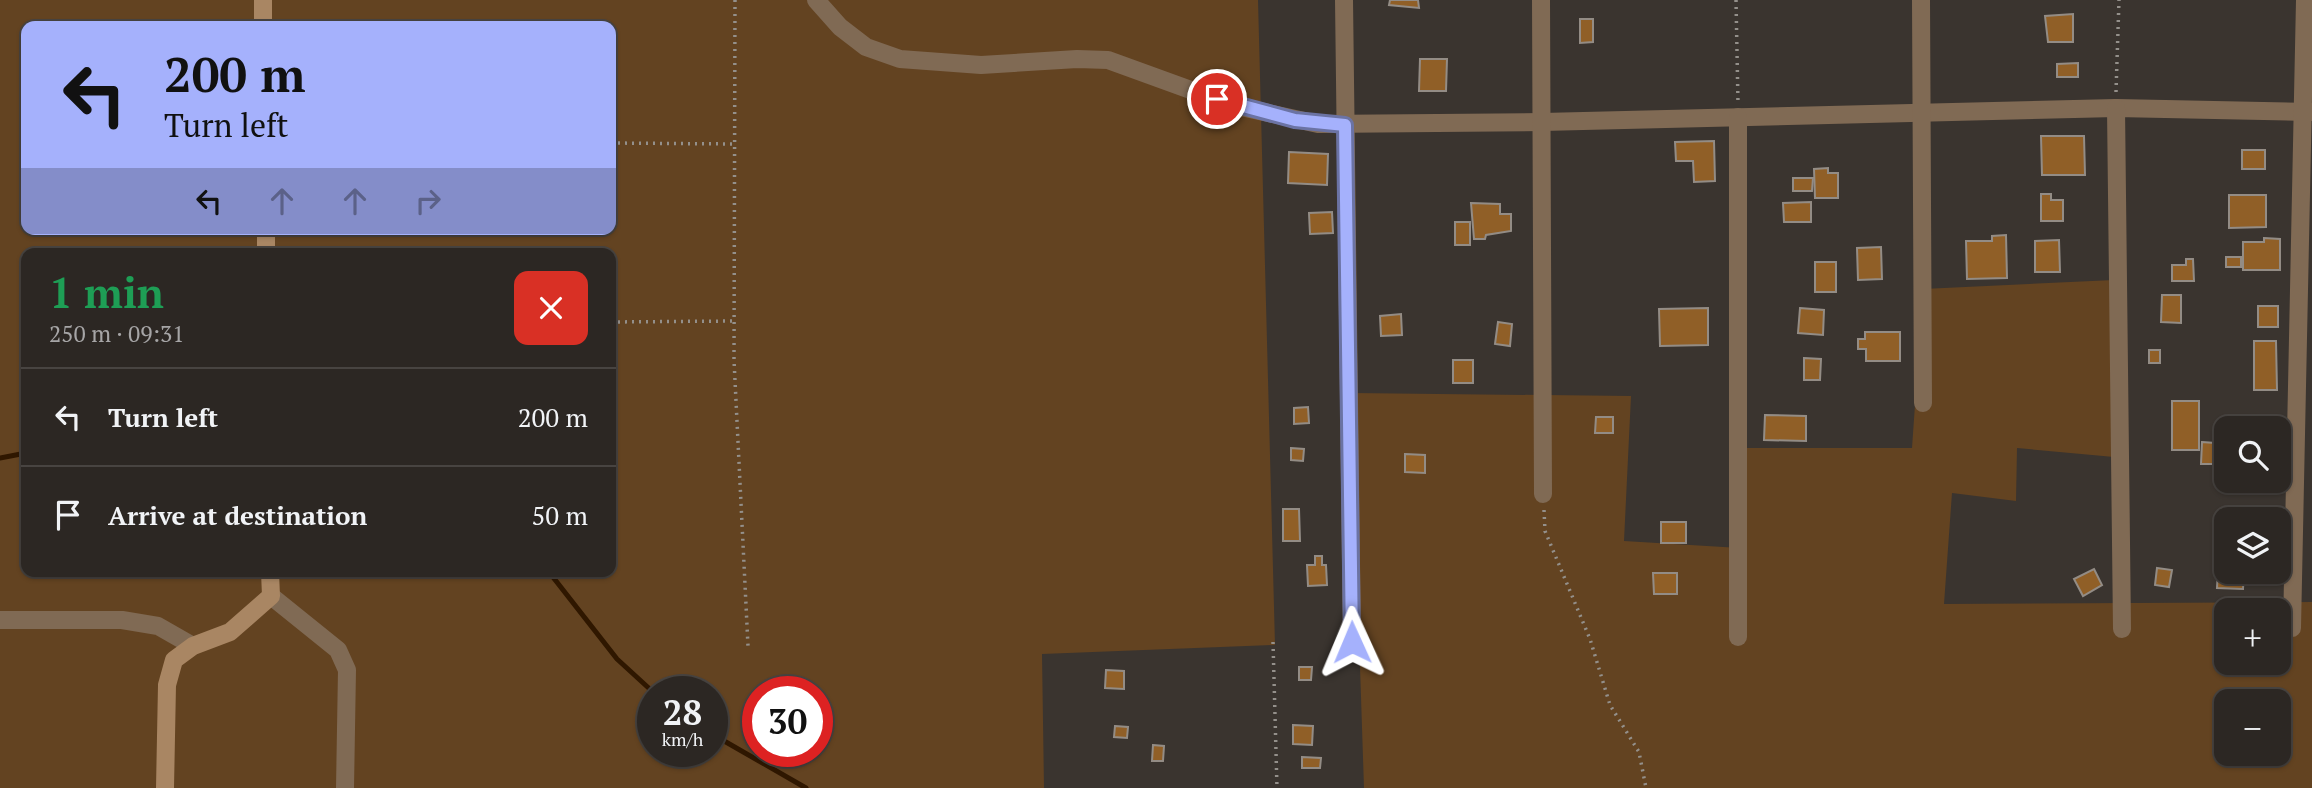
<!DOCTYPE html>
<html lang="en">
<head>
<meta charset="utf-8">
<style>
	body { margin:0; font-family:"PT Serif",serif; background:#383330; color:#f1f3f6; height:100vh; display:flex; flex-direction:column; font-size:26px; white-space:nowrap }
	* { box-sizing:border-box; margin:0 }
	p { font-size:23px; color:#a6a5a6 }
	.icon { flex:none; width:38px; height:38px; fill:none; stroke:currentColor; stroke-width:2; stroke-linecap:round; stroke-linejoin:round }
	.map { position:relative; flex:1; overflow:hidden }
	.drawer { position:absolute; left:21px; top:248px; width:595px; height:329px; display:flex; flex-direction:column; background:#2c2723; border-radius:14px; box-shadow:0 2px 5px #0004,0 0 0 2px #484441 }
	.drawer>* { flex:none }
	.guide { position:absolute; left:21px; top:21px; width:595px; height:214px; border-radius:14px; box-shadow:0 2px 5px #0004,0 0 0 2px #484441; background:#a5b1fc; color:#111; overflow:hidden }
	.buttons { position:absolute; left:2214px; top:416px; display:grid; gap:14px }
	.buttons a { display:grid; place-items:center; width:77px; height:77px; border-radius:14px; background:#2c2723; box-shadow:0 2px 5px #0004,0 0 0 2px #484441; font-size:35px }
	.speed { position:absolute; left:637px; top:676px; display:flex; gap:14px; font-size:35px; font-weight:700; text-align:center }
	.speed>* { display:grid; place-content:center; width:91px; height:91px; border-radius:50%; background:#2c2723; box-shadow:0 2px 5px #0004,0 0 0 2px #484441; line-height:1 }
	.speed small { font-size:18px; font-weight:400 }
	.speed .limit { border:10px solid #d22; background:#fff; color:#111 }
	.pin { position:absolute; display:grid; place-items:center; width:60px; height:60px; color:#fff; margin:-30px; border:4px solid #fff; border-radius:50%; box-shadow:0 2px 7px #0007 }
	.me { position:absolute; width:77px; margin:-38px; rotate:359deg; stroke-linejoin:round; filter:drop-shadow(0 0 5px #0008) }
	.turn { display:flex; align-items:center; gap:24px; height:147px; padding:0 28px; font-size:32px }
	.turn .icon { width:91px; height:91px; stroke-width:2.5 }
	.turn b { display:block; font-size:49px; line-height:60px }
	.lanes { display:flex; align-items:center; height:66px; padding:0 28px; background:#0003; justify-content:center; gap:35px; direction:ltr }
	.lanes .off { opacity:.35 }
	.round { display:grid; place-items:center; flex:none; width:74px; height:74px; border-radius:14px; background:#383330 }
	.overview { display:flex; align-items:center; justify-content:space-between; height:119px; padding:0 28px }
	h1 { font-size:42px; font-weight:700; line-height:52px; color:#1e9e55 }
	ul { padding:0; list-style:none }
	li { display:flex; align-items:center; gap:21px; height:98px; padding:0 28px; border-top:2px solid #484441 }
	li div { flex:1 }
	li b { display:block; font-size:26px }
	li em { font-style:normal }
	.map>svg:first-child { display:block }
</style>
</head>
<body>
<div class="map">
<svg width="2312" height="788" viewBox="0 0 2312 788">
	<rect width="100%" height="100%" fill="#3a342f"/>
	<!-- green -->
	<g fill="#634321" fill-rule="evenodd">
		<path d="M0,0h1258l17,645 -233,9 2,134h-1044zM26,26h585v203h-585zM26,254h585v318h-585zM653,691h59v60h-59zM758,691h59v60h-59z"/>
		<path d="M2114,280v177l-97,-9 -1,53 -64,-8 -8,111 368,-2v186h-948l-13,-395 280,3 -7,145 116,7 7,-100h165l11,-159zM2226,611h52v52h-52zM2226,702h52v52h-52z"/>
	</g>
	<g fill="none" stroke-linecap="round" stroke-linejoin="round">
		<!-- stream -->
		<g stroke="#2f1700" stroke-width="5">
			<path d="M0,458l26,-5"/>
			<path d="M549,572l68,87 36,33"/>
			<path d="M712,734l94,54"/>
		</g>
	</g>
	<!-- building -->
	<g fill="#905f27" stroke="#938c85" stroke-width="2">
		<path d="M1390,0h28l1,8 -30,-3z"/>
		<path d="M2073,14v28h-25l-3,-26z"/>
		<path d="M1580,19h13v23l-13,1z"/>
		<path d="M1420,59h27l-1,32h-27z"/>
		<path d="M2078,63v14h-21v-13z"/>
		<path d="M2041,136h43l1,39h-43z"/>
		<path d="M1714,141l1,40 -21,1 -1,-21h-17l-1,-19z"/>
		<rect x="2242" y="150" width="23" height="19"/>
		<path d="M1289,152l39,2 -1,31 -39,-2z"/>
		<path d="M1828,168v5h10v25h-23l-1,-29z"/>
		<path d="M1793,178h20l-1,13h-19z"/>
		<path d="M2041,194h10v6h12v21h-22z"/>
		<path d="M2229,195h37v32l-37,1z"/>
		<path d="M1811,202v20h-27l-1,-19z"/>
		<path d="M1471,203l29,1v10h11v17l-25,4 -1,4h-11z"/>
		<path d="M1332,212l1,21 -23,1 -1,-21z"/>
		<rect x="1455" y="222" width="15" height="23"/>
		<path d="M2006,235l1,43 -40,1 -1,-38h26v-5z"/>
		<path d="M2264,238l16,1v31h-37v-28h21z"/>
		<path d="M2059,240l1,32h-25v-31z"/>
		<path d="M1881,247l1,32 -24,1 -1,-32z"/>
		<rect x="2226" y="257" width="15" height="10"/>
		<path d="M2186,259h7l1,22h-22v-16h14z"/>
		<rect x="1815" y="262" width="21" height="30"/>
		<path d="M2162,295h19v28l-20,-1z"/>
		<rect x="2258" y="306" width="20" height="21"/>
		<path d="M1708,308v37l-48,1 -1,-37z"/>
		<path d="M1800,308l24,2 -1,25 -25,-2z"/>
		<path d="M1401,314l1,21 -21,1 -1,-20z"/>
		<path d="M1498,322l14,2 -2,22 -15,-2z"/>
		<path d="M1865,332h35v29h-34v-12h-8v-10h7z"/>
		<path d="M2254,341h22l1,49h-23z"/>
		<rect x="2149" y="350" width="11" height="13"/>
		<path d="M1804,358l17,1 -1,21h-16z"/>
		<rect x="1453" y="360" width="20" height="23"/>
		<rect x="2172" y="401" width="27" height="49"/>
		<path d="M1308,407l1,16 -15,1v-16z"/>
		<path d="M1765,415l41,1v25l-42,-1z"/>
		<path d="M2237,415l22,1 -1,13h-21z"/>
		<path d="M1596,417h17v16h-18z"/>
		<path d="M2202,442l13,1v21h-14z"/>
		<path d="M1291,448l13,1 -1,12 -12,-1z"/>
		<path d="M1405,454l20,1v18l-20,-1z"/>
		<path d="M1283,509h16l1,32h-17z"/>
		<rect x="1661" y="522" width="25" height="21"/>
		<path d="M1315,556h7v9h4l1,20 -19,1 -1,-21h8z"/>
		<path d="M2157,568l15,2 -3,17 -14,-2z"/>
		<path d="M2218,568l8,1v3h18l-1,17 -26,-1z"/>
		<path d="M2094,569l8,16 -19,11 -9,-17z"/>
		<path d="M1653,573h24v21h-23z"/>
		<path d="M1299,667h13l-1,13h-12z"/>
		<path d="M1106,670l18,1v18l-19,-1z"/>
		<path d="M1293,725l20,1 -1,19 -19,-1z"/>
		<path d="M1115,726l13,1 -1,11 -13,-1z"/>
		<path d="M1153,745l11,1 -1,15h-11z"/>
		<path d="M1302,757l19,1 -1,10h-18z"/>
	</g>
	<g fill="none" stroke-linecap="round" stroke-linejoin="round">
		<!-- path -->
		<g stroke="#94908b" stroke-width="3.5" stroke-dasharray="2 5" stroke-linecap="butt">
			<path d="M735,0l-1,360 14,286"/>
			<path d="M1736,0l2,103"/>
			<path d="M2116,92l3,-92"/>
			<path d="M611,143l123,1"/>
			<path d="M611,322l123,-1"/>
			<path d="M1544,510l1,21 45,108 20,66 29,47 7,36"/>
			<path d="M1273,642l4,146"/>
		</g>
		<!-- street -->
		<g stroke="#806a54" stroke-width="18">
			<path d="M816,0l24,27 26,20 34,12 81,6 96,-6 31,1 124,45 86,19 224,-2 574,-14 196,4"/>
			<path d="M1344,0l8,642"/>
			<path d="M1541,0l2,494"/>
			<path d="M1921,0l2,403"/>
			<path d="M2116,108l6,521"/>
			<path d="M1738,117v520"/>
			<path d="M271,596l67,54 9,20 -2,118"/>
			<path d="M0,620h122l36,6 35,20"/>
			<path d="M2292,628l13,-628"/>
		</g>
		<!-- secondary -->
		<g stroke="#a98663" stroke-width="18">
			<path d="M263,0v26"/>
			<path d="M266,229v25"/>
			<path d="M165,788l2,-103 7,-25 19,-14 37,-14 41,-36 -1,-24"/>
		</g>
	</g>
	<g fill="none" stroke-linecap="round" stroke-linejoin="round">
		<defs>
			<path id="route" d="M1217,99l78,21 50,5 7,517"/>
		</defs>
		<!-- route casing -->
		<use href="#route" stroke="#6b73a4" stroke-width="18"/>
		<!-- route -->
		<use href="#route" stroke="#a5b1fc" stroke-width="12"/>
	</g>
</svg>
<div class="buttons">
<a><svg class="icon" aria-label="search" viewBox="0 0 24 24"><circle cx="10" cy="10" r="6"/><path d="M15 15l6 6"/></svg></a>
<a><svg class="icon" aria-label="layers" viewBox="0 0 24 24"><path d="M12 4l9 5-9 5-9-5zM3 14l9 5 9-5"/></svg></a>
<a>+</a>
<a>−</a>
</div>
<div class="speed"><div>28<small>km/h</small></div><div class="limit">30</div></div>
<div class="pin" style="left:1217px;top:99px;background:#d93025"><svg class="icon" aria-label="arrive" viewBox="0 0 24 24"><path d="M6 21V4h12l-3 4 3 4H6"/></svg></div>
<svg class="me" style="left:1352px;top:642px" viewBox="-20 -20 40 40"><path d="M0-17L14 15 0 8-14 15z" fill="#a5b1fc" stroke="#fff" stroke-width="4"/></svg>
<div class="guide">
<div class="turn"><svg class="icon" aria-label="left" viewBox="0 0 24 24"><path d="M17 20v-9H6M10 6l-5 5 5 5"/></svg><div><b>200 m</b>Turn left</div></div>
<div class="lanes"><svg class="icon" aria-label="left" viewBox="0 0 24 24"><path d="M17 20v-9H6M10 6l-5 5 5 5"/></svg><svg class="icon off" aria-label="ahead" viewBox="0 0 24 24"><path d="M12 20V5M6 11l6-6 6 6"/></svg><svg class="icon off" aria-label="ahead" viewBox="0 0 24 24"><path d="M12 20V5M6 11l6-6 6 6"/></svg><svg class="icon off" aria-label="right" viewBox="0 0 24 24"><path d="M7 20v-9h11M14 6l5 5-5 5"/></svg></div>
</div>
<section class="drawer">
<div class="overview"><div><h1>1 min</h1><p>250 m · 09:31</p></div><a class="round" style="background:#d93025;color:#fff"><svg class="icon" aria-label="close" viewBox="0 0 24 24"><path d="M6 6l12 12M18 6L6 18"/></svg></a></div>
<ul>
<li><svg class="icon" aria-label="left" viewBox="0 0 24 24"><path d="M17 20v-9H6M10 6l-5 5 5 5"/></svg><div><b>Turn left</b></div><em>200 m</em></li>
<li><svg class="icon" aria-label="arrive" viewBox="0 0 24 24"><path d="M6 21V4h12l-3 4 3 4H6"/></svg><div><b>Arrive at destination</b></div><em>50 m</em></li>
</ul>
</section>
</div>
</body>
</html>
